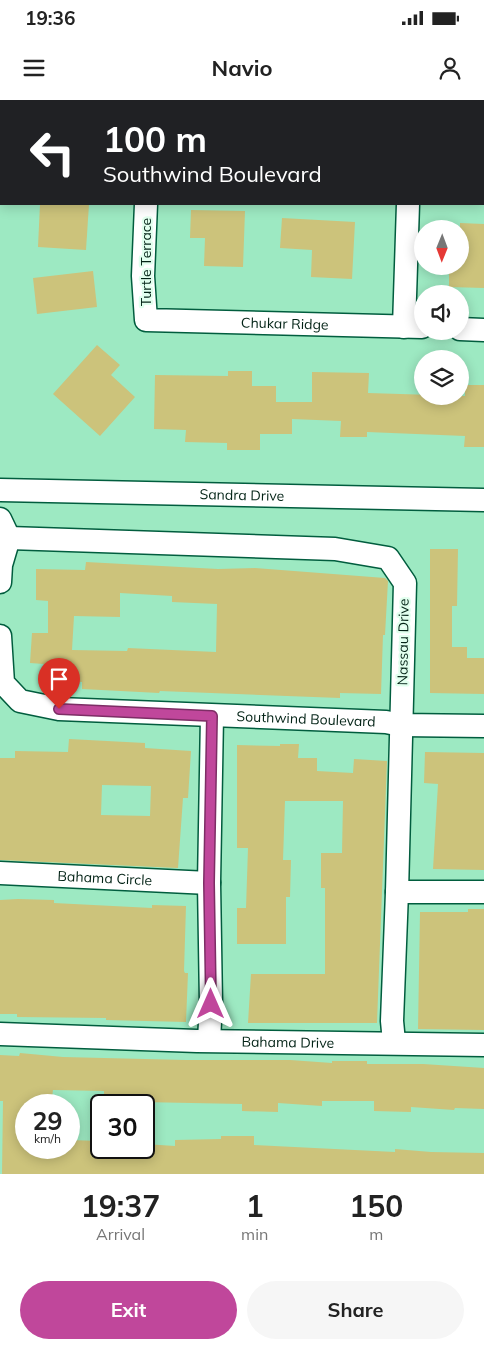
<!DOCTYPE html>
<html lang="en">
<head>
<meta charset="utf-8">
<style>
	body { margin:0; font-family:Mulish,sans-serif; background:#f6f6f6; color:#222; height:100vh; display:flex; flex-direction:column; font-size:19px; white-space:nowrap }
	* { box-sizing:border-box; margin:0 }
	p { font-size:16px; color:#767676 }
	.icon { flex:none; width:28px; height:28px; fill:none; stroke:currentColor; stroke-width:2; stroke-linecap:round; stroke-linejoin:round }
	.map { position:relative; height:1074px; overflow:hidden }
	.drawer { display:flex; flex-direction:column; background:#fff; flex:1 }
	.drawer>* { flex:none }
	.guide { position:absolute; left:0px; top:0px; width:485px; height:105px; box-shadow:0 2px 12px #0003; background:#202124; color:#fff; overflow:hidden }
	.needle { width:32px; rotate:181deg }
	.controls { position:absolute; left:414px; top:120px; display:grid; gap:10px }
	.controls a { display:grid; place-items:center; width:55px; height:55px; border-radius:50%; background:#fff; box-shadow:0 2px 12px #0003; font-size:25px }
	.speed { position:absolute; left:15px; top:994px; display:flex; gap:10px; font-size:25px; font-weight:700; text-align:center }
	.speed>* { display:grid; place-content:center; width:65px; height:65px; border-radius:50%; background:#fff; box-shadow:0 2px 12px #0003; line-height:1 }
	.speed small { font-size:12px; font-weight:400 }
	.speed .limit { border:2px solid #111; border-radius:8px; background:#fff; color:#111 }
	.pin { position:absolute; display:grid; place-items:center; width:42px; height:42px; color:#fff; margin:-51px -21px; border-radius:50% 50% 50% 0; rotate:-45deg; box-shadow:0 0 5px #0007 }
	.pin .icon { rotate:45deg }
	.me { position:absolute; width:55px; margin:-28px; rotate:0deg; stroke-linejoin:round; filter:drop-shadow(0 0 4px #0008) }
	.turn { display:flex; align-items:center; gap:18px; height:105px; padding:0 20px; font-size:22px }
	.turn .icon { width:65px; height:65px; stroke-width:2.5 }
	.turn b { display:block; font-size:35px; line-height:42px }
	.eta { display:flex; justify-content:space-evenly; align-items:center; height:85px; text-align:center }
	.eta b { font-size:30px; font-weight:700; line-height:35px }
	.action { display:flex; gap:10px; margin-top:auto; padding:10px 20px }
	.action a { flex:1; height:58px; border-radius:30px; background:#c0479b; color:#fff; font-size:20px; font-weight:700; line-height:58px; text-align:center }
	.action a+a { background:#f6f6f6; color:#222 }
	.status { display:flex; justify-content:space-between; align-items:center; height:35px; padding:0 25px; background:#fff; direction:ltr }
	.status svg { height:14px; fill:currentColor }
	header { display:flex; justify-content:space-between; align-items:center; height:65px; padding:0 20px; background:#fff; font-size:22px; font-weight:700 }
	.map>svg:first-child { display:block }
</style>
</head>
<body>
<div class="status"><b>19:36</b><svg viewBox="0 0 49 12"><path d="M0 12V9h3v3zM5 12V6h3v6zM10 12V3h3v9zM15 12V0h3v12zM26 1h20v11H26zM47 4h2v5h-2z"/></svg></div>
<header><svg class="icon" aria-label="menu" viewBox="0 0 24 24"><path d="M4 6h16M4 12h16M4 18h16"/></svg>Navio<svg class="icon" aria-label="person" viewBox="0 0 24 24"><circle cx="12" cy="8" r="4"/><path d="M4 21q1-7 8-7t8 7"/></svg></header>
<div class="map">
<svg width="484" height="1074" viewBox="0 0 484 1074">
	<rect width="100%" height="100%" fill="#9de9c2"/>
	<!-- building -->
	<g fill="#ccc37b" fill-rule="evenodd">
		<path d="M40,104h49l-3,46 -48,-3z"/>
		<path d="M191,110l54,1 -2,56 -39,-1 1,-28h-15z"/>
		<path d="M282,118l73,4 -3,57 -41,-2 1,-27 -32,-2z"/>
		<path d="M460,123l24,1v64l-35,-1v-21h11z"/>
		<path d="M93,171l4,36 -60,7 -4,-36z"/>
		<path d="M97,245l23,20 -9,10 24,22 -35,39 -47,-42z"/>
		<path d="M228,271h24v15h24v16h36v-30l57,1 -1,20 97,3v-11h19v62h-20l1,-11 -98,-4v5h-27l1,-16 -49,-2v15h-32v16h-33v-7l-42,-1 1,-12 -32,-1 1,-54 73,1z"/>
		<path d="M430,449h28l-1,57h-5v41h15v11h17v36l-54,-1z"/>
		<path d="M86,462l132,7 37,-1 130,10 3,3 -3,54h-2l-2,59 -41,-1v5l-180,-7 -1,2 -77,-4v-7l-39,-2 1,-16 -14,-1 2,-30h16v-32l-12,-1v-31l49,1zM120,493l52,3v6l45,2 -1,48 -88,-4 -1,3 -55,-1 2,-34 46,1z"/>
		<path d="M69,639l76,4v5l46,3 -3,47h-5l-5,70 -178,-8v-102h15v-7l53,1zM102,685l49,1 -1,30 -49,-1z"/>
		<path d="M280,644h19l-1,14h19v13l36,2 1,-14 33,2 -10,262h-129l3,-49h74v-86h-4v-35h21l1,-52h-58l-2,59h8l-1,37h-4v47h-49v-36h9l2,-60h-11v-103l43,1z"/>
		<path d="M425,652l59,1v117l-51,-1 5,-85 -14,-1z"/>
		<path d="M18,799l36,1v3l98,5v-3l34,1 -2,65 1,2h3l-2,49 -80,-2v-2l-89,-1v-3h-17v-114z"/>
		<path d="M468,809h16v121l-66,-1 2,-117h48z"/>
		<path d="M20,953l43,4 123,3h104l42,3v-2h35v3h56l61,4v41l-29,-1 -1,2 -43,-3v5l-37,-1v-10h-52v5l-44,-3v9l-36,-1v-7l-101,-2v3h-37v-14l-51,-1 -2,15h-25v43h43v-8l32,1v7h43v-4l31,2v-6l46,-1v-3h33v9l141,7v-3l36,3 53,1v21h-482l1,-73h-3v-46l19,1z"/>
	</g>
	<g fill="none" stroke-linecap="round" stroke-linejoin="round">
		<defs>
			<g id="minor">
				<path d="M145,0v1"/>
				<path d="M410,1v-1"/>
				<path id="s1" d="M146,104l-3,72 3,44 276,7"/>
				<path d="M404,227l4,-123"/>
				<path d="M460,229l24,1"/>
				<path id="s2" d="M0,390l484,10"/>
				<path d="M0,419l9,19"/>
				<path d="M9,438l326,11 53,9 17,25 -8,309 -5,129 2,21"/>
				<path d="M0,482l1,-17 8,-27"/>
				<path id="s3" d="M0,536l3,47 17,18 39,8 327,13 15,3 83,1"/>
				<path id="s4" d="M0,773l209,10"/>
				<path d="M397,792h87"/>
				<path id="s5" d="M0,934l197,7 287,4"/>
				<path d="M209,940l2,-36 -2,-121 3,-167"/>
			</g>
		</defs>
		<!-- minor casing -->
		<use href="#minor" stroke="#015d3e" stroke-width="25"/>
		<!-- minor -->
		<use href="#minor" stroke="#fff" stroke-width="22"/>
	</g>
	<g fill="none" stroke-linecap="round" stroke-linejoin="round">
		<defs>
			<path id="route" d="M59,609l153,7 -3,167 2,121"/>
		</defs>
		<!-- route casing -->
		<use href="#route" stroke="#7d2e65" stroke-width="12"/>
		<!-- route -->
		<use href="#route" stroke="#c0479b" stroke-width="9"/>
	</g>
	<g text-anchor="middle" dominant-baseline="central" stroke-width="4.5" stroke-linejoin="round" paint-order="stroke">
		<!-- street labels -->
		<g font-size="14" fill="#032316" stroke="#e1ffee">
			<text transform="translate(146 162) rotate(-90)">Turtle Terrace</text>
			<text stroke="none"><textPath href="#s1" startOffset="255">Chukar Ridge</textPath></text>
			<text stroke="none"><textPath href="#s2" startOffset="242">Sandra Drive</textPath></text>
			<text transform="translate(403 542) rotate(-89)">Nassau Drive</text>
			<text stroke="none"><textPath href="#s3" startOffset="359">Southwind Boulevard</textPath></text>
			<text stroke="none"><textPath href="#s4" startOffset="105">Bahama Circle</textPath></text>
			<text stroke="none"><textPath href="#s5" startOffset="288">Bahama Drive</textPath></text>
		</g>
	</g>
</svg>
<div class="controls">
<a><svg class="needle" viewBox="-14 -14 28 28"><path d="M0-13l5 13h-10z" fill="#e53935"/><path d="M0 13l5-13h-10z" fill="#767676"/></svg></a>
<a><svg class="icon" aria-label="sound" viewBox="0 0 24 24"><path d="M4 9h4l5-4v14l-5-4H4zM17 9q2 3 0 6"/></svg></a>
<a><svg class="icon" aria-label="layers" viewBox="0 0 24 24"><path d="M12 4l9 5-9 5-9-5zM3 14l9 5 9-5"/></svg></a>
</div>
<div class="speed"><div>29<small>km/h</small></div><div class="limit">30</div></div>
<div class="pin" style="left:59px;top:609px;background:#d93025"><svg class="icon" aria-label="arrive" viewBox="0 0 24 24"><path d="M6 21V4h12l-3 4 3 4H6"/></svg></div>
<svg class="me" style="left:211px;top:904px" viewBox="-20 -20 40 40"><path d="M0-17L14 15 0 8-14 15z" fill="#c0479b" stroke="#fff" stroke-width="4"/></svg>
<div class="guide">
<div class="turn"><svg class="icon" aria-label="left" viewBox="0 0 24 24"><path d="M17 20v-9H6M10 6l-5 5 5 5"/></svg><div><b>100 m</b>Southwind Boulevard</div></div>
</div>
</div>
<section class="drawer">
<div class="eta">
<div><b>19:37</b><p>Arrival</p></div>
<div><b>1</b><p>min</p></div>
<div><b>150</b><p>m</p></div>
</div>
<div class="action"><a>Exit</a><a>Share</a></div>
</section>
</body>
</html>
